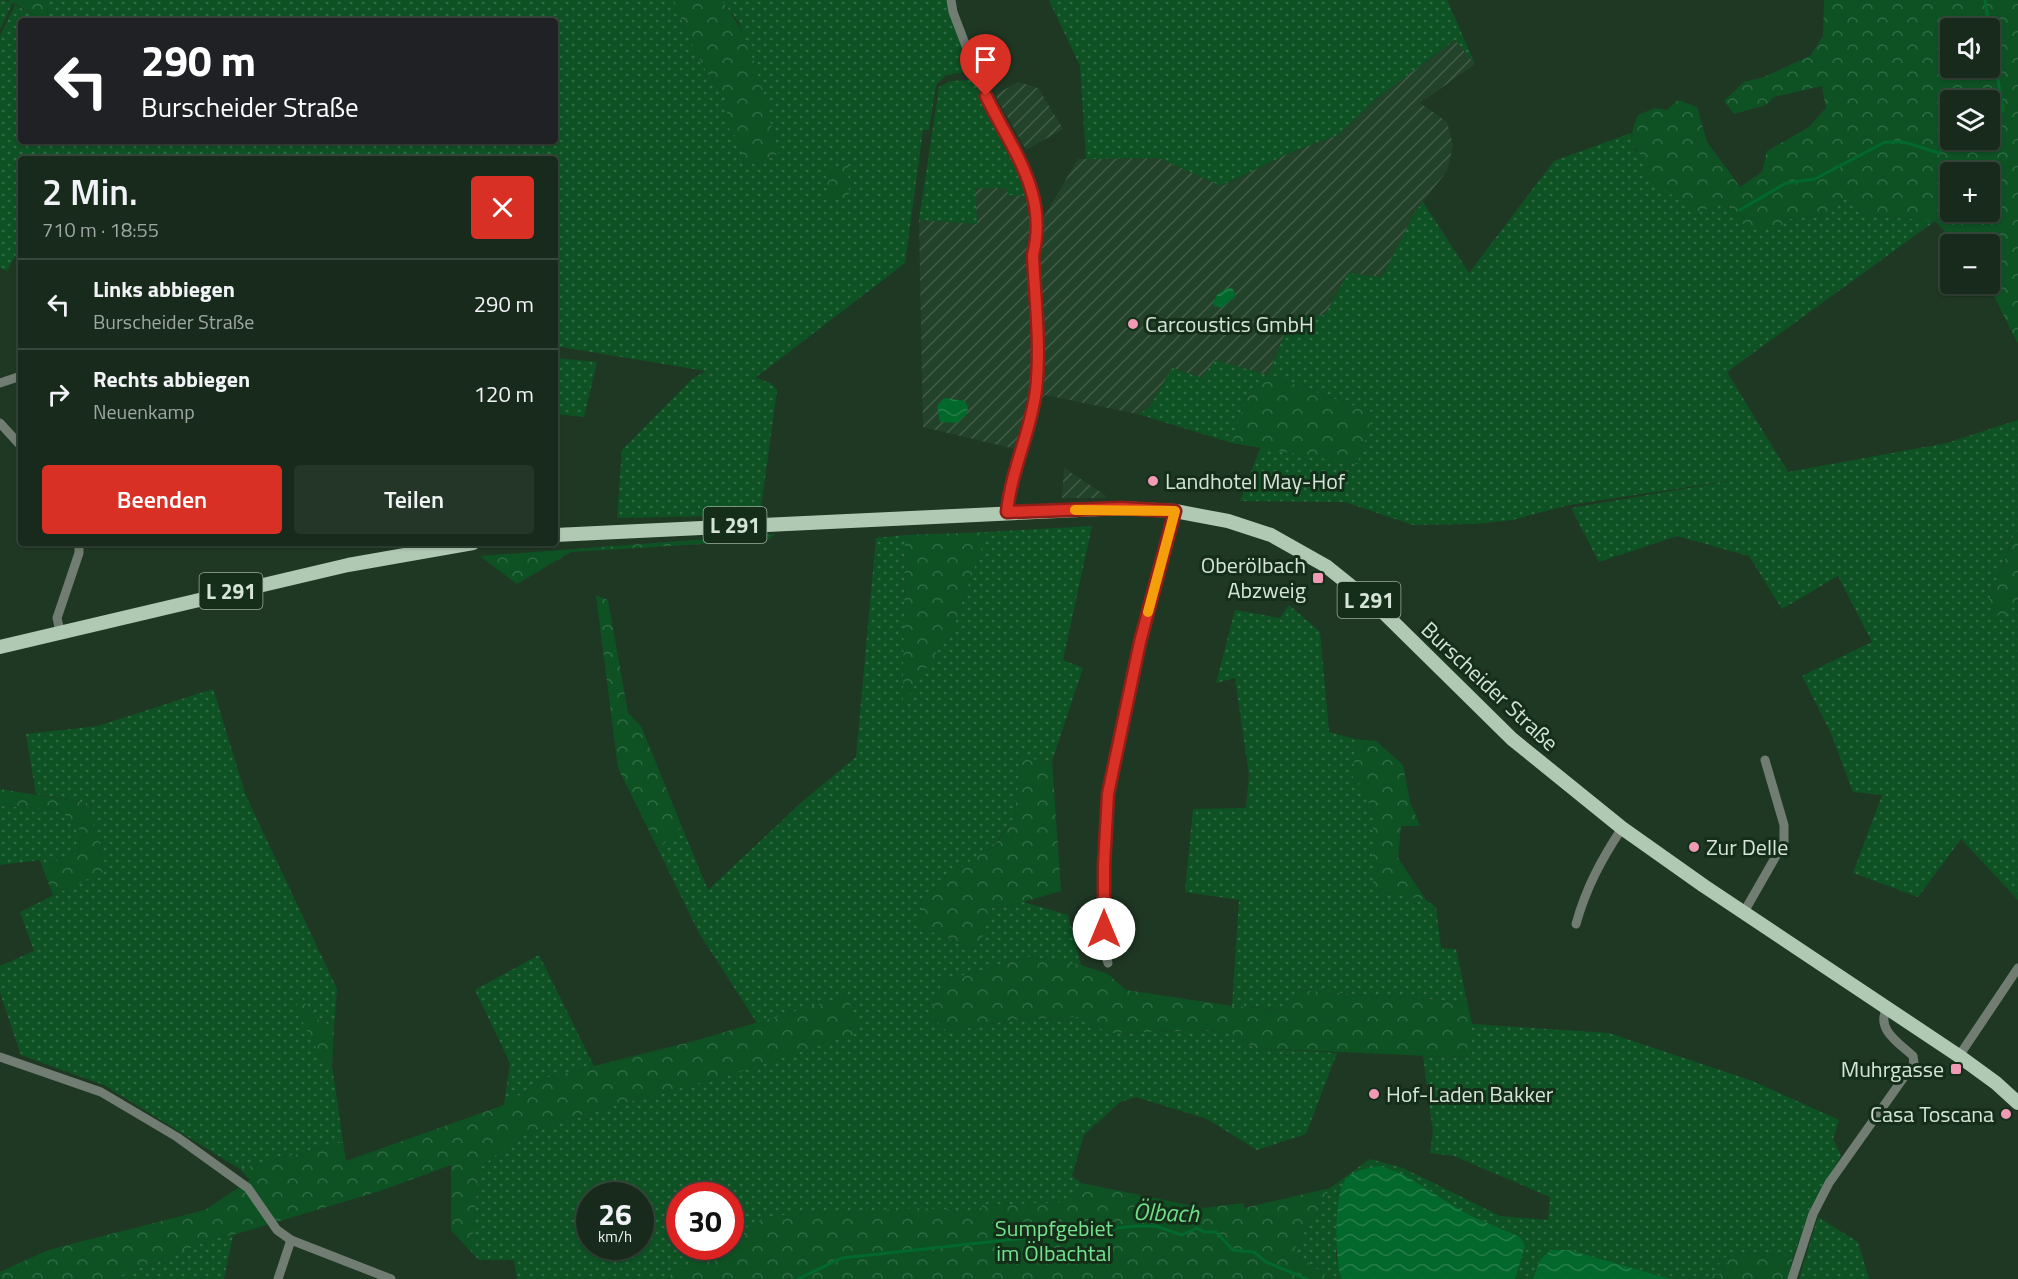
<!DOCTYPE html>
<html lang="de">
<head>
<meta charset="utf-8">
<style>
	body { margin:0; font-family:"Titillium Web",sans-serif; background:#243628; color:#f1f3f6; height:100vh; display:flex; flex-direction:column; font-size:22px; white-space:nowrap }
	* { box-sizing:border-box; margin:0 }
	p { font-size:20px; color:#9ea7a3 }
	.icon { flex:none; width:33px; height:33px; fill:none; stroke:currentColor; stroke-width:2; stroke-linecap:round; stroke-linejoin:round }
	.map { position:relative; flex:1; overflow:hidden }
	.side { position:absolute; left:18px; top:156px; width:540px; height:390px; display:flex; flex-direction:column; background:#172a1b; border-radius:6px; box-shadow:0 2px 4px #0004,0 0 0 2px #36463a }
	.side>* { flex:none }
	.guide { position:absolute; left:18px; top:18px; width:540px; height:126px; border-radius:6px; box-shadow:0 2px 4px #0004,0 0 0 2px #36463a; background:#202124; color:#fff; overflow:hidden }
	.buttons { position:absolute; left:1940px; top:18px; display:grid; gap:12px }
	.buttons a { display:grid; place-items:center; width:60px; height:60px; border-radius:6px; background:#172a1b; box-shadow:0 2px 4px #0004,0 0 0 2px #36463a; font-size:30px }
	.speed { position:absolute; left:576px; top:1182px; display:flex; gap:12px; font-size:30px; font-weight:700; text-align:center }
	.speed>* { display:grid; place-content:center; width:78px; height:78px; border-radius:50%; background:#172a1b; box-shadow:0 2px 4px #0004,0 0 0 2px #36463a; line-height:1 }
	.speed small { font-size:15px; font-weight:400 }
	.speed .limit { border:9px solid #d22; background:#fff; color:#111 }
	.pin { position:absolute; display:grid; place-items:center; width:51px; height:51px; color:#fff; margin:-62px -26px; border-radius:50% 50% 50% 0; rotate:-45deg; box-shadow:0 0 6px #0007 }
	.pin .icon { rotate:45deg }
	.me { position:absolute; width:66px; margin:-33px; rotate:0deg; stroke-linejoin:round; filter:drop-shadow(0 0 4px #0008) }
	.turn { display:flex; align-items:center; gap:21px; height:126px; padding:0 24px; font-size:27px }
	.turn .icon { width:78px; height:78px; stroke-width:2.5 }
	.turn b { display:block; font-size:42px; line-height:51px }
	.round { display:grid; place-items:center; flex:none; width:63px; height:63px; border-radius:6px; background:#243628 }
	.summary { display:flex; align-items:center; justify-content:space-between; height:102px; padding:0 24px }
	h1 { font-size:36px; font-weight:600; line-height:45px }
	.button { display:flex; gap:12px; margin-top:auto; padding:12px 24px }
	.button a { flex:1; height:69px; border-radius:6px; background:#d93025; color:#fff; font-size:24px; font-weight:600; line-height:69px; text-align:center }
	.button a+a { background:#243628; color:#f1f3f6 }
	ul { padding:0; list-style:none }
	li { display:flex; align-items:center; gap:18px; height:90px; padding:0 24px; border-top:2px solid #36463a }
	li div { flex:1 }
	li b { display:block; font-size:22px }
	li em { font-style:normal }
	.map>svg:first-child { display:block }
</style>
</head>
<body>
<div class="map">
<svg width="2018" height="1279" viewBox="0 0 2018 1279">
	<defs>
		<pattern id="industrial-furrows" width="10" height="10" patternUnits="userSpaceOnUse" patternTransform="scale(1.5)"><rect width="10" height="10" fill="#23422a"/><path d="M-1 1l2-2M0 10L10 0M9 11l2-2" fill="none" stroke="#425d48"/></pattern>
		<pattern id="grass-dots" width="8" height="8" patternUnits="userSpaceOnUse" patternTransform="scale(1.5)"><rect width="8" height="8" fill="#0e5224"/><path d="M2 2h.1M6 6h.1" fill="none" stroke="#306b43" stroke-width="1.8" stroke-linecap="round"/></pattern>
		<pattern id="forest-crowns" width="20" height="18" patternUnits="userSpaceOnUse" patternTransform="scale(1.5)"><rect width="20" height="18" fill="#0e5224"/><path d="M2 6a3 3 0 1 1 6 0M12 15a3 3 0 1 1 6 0" fill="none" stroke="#306b43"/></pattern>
		<pattern id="water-waves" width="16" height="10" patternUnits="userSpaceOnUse" patternTransform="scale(1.5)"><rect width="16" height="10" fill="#03682b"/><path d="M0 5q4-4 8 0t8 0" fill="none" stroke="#277d49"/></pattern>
	</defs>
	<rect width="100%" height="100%" fill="#1f3824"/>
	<!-- industrial -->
	<g fill="url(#industrial-furrows)">
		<path d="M1455,40l20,24 -55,39 27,19 6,24 -6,25 -32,41 -33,65 -34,-4 -23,42 -37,11 -20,49 -53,-15 -13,18 -30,-10 -23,40 -11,6 -93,-19 -16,16 -14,38 -92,-22 -4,-207 57,4 -2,-36h32l24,8 12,24 36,-61 81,-1 63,28 67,-33 49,-18 39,-37z"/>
		<path d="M1018,82l20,6 25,41 -37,21 -31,-55z"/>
		<path d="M1064,468l41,27v3h-43z"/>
	</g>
	<!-- grass -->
	<g fill="url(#grass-dots)" fill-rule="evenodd">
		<path d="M0,0l13,2 -13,28z"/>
		<path d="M48,0h626l12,32 21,41 19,22 2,32 14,17 2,23 34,-13 -17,-68 -23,-65 -17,-21h225l6,22 19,49 -25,4 -10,10 -7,45h-6l-18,133 -150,115 16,5 6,7 -17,125 -143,3 5,-68 70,-71 14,-8 -151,-25v-187h-534v86l-14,26 -7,-3v-232l15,-31 31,16h-25v120h534v-120h-508z"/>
		<path d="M1049,0h398l28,64 -20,-24 -78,58 -39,37 -49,18 -68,33 -62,-28 -73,1 -6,-93z"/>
		<path d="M975,80l21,49 30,49 4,18 -22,-1 -2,-7h-31l2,36 -58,-4 20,-133 12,-6z"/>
		<path d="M1631,133l4,17 96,53 57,16 35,-4 26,-22 12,21 74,7 -208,151 61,100 159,-29 71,-23v115h-4l-25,65 5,16 22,-13 2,-5v302l-57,-61 -43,58 -65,-24 29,-78 -29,-3 -23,-61 -28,-55 70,-34 -34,-66 -56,33 -33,-53 -72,-20 -78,26 -28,-54 164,-28 -166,25 -57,15 -38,4 -61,1 -68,-23 -105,-1 21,-55 96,18 17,-51 -106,-38 -22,24 -14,44 -94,-29 11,-6 23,-40 30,10 13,-18 53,15 20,-49 8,-9 29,-2 23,-42 34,4 33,-65 8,-10 46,71 85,-112z"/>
		<path d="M555,358l42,4 -13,55 -29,-3z"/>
		<path d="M1092,526l-29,134 20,8 -31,93 -30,-2 -8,59 -16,22 -23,18 -58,68 61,24 15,-44 9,2 21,-6 45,13 13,50 -52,-8 -86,24 -14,33 19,18 63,-12 69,-3 29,16 117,-3 28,18 83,5 -31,81 -49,16 -50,-31 -71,-22 -16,5 -36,33 -12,41 9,7 -19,42 -255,54h-290l-3,-19h-35l-8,-8 8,-83 36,-31 75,-26 140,-37 117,-79 -90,27 -58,-90 -41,-84 24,-22 26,63 95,-89 53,-44 20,-219 29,-3 -2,167 51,-77 33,-93zM590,1196h50v50h-50zM680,1196h50v50h-50z"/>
		<path d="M1289,605l31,27 9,100 26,7 -2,42 8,2 12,31v76l53,10 10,7 5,41 15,1 11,53 -170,-12 -8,20 -57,-4 7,-106 -54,-8 8,-83 53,-1 3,-33 -14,-97 -19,5 19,-73 45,8z"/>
		<path d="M213,689l33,107 91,193 -3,38 -20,-9 -12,-20 19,60 11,8 11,76 -103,27 -136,-84 -83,-30 -21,-62v-27l34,-15 -14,-39 86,-43 -19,-66 -51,-9 -10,-60 72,-8z"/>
		<path d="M0,806l59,3 21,21 -1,23 -37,13 -2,-6 -40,5z"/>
		<path d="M539,955l55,111 -48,12 -42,27 6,-42 -35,-73z"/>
		<path d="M1472,1024l137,9 141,47 89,40 -6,19 8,17 -32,56 -16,45 -41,-5 -39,8 8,4 3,10h-12l-6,5h-35l-102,-29 -29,10 -7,19h-18l5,-42 -53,-23 -64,-40 -64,30 -3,53 6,22h-11l-38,-27 37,-64 40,-29 33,9 97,48 48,4 2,-23 -96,-41 -24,-3 3,-21 -10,-76 49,2z"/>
		<path d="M1818,1217l40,25 11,37h-70z"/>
		<path d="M233,1235l-9,44h-112l103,-41z"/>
	</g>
	<!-- forest -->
	<g fill="url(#forest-crowns)" fill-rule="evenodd">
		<path d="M8,0h40l-1,21h-1z"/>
		<path d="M674,0h47c35,42 44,102 57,154l-34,13 -2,-23 -14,-17 -2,-32 -19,-22 -21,-41z"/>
		<path d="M1824,0h194v344l-30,-60 1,-40h-32l-22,-23 -74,-7 -12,-20 -26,21 -35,4 -7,7h-34l-16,-9v-14l-36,9 -52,-38 3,-15c-18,-15 -16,-24 -8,-44l17,-7 12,2 11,-10 19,7 10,35 33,45 22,-15 5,-21 42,-24 17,-19 -4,-22 -48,11 -8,8 -32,9 -10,-13 20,-19 20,-5 46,-21 13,-20zM1950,28h39v40h-39zM1950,100h39v40h-39zM1950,172h39v40h-39z"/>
		<path d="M848,162l1,35 -21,5 -2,-30z"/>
		<path d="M1268,375l106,38 -17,51 -125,-21 14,-44z"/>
		<path d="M987,532l-33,93 -51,79 2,-169z"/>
		<path d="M775,534l-7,6 -197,12 -54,32 -37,-28z"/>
		<path d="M2015,534l3,1v63l-9,16 -15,2 -5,-16z"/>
		<path d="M596,595l12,5 20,113 13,13 41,101 -24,22 -40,-81z"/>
		<path d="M1355,739l21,2 27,24 7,37 10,24h-19l-3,32 28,42 -53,-10v-76l-12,-30 -8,-2z"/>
		<path d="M1022,758l30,3 9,130 -59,17 -9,-2 -15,44 -61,-24 8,-32 74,-54 15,-22z"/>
		<path d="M0,789l87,14 20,67 -54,25 -11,-29 37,-13 1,-23 -21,-21 -59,-3z"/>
		<path d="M1029,957l52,8 27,9 18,16 106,16 57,4 8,-20 170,12 5,22v34l-218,-10 -28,-18 -117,3 -30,-16 -68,3 -63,12 -19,-18 14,-33z"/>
		<path d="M847,996l14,36 -131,43 -140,37 -75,26 -36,31 -8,83 -20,-22v-65l-71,26 -147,44 -18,3 -103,41h-112v-7l48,-22 157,-40 45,-30 -10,-11 103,-27 3,19 158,-56 42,-27 148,-37z"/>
		<path d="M302,998l12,20 20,9 -2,39 -11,-8 -26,-51z"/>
		<path d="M1081,1183l122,25 41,-5v5l86,-20 -37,64 38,27h-666l46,-32 19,-1 1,-10 35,-19 34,-4 119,-5 62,3 1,-6 90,-3z"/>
		<path d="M1752,1252l41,5 -5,22h-82l6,-5h12l-3,-10 -9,-4z"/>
	</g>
	<!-- water -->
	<g fill="url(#water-waves)">
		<path d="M1232,288l4,8 -15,12 -7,-2c-2,-10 9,-18 18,-18z"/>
		<path d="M944,398l21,3 3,6 -1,7 -10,9 -17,-1 -3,-16z"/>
		<path d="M1380,1166l23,8 64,40 53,23 5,9 -10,33h-173c-8,-15 -8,-87 4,-100 10,-10 21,-10 34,-13z"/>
		<path d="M1551,1250h18l102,29h-138l7,-19z"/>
	</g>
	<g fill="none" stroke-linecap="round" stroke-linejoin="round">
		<!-- stream -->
		<g stroke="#03682b" stroke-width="3">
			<path d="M1985,0l18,110 -14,19"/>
			<path d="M1740,210l46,-27 29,-4 70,-37h19l35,11 7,-7 30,-6"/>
			<path d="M798,1279l44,-21 294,-32h20l26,9 15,-7 7,4h12l17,18 21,2 12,10 41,17"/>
		</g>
		<!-- street -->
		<g stroke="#717d73" stroke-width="9">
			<path d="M951,0l2,12 24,63 55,109 6,54 -5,17c2,44 8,91 3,135 -5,42 -25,80 -29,122"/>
			<path d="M0,383l21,-7"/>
			<path d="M0,423l21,23"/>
			<path d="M60,631l-3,-13 22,-65v-10"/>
			<path d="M1744,912l40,-70v-17l-19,-65"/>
			<path d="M1576,924c10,-36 25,-64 46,-96"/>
			<path d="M1108,963l-4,-14v-84l4,-71 32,-152 35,-131"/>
			<path d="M1959,1056l59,-88"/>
			<path d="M0,1057l101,35 76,45 64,46 7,5 29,42 14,10 100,39"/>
			<path d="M278,1279l13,-39"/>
			<path d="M1792,1279l21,-65 16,-31 85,-120 -1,-7c-14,-13 -38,-27 -26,-48"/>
		</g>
		<!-- primary -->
		<g stroke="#b0c9b3" stroke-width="14">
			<path d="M555,535l566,-27 54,3 53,10 43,14 55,31 56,45 130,128 110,89 82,58 255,170 37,27 22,20"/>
			<path d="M0,647l348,-82 125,-22"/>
		</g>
	</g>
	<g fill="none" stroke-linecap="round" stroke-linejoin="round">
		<defs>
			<path id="route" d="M986,96c25,52 63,98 47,159 2,44 8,91 3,135 -5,42 -25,80 -29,122l114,-4 54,3 -35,131 -32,152 -4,71v64"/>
		</defs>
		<!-- route casing -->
		<use href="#route" stroke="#8d1f18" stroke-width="15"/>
		<!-- route -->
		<use href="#route" stroke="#d93025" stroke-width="10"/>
		<!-- slow -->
		<path stroke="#f59e0b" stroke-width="10" d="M1075,510l100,1 -27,101"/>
	</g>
	<!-- markers -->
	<g fill="#f09ab6" stroke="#152e1a" stroke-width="2">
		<circle cx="1133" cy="324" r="6"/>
		<circle cx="1153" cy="481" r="6"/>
		<rect x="1312" y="572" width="12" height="12" rx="3"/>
		<circle cx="1694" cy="847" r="6"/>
		<rect x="1950" y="1063" width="12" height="12" rx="3"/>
		<circle cx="1374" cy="1094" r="6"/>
		<circle cx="2006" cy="1114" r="6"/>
	</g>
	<g text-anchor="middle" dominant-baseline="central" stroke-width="6" stroke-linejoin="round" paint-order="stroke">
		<!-- shield labels -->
		<g fill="#152e1a" stroke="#9bad9e" stroke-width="1.5">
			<rect x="703.5" y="507" width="63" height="36" rx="4.5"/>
			<rect x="199.5" y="573" width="63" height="36" rx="4.5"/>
			<rect x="1337.5" y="582" width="63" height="36" rx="4.5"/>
		</g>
		<g font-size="21" font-weight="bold" fill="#d5e4d7">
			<text x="735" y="525">L 291</text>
			<text x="231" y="591">L 291</text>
			<text x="1369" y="600">L 291</text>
		</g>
		<!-- poi labels -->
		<g font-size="22" fill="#d5e4d7" stroke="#152e1a" text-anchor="start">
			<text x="1145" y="324">Carcoustics GmbH</text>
			<text x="1165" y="481">Landhotel May-Hof</text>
			<text x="1306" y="565" text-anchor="end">Oberölbach<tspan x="1306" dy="25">Abzweig</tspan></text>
			<text x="1706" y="847">Zur Delle</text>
			<text x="1944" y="1069" text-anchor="end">Muhrgasse</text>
			<text x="1386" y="1094">Hof-Laden Bakker</text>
			<text x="1994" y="1114" text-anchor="end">Casa Toscana</text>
		</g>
		<!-- street labels -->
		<g font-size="22" fill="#d5e4d7" stroke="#152e1a">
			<text transform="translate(1490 686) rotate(43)">Burscheider Straße</text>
		</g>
		<!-- park labels -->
		<g font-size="22" fill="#75e28d" stroke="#152e1a">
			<text x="1054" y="1228">Sumpfgebiet<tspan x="1054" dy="25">im Ölbachtal</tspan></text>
		</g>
		<!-- water labels -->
		<g font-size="24" font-style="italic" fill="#70de89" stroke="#152e1a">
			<text transform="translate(1166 1212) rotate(2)">Ölbach</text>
		</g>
	</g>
</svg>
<div class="buttons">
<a><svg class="icon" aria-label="sound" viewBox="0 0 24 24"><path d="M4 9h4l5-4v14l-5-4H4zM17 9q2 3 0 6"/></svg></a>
<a><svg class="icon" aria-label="layers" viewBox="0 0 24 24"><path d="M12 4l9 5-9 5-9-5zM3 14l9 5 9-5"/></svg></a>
<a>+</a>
<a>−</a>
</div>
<div class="speed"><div>26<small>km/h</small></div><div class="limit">30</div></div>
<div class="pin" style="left:986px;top:96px;background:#d93025"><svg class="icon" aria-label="arrive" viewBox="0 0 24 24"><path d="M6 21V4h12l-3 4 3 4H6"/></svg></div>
<svg class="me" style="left:1104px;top:929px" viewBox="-20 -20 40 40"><circle r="19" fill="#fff"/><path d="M0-13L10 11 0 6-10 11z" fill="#d93025"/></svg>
<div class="guide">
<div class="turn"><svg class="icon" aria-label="left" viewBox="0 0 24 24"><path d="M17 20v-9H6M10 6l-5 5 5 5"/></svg><div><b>290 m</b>Burscheider Straße</div></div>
</div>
<section class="side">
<div class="summary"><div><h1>2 Min.</h1><p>710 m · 18:55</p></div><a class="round" style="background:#d93025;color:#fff"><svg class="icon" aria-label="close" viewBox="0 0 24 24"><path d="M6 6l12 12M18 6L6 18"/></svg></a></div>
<ul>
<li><svg class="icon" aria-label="left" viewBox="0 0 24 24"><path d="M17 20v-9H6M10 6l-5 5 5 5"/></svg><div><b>Links abbiegen</b><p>Burscheider Straße</p></div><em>290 m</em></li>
<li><svg class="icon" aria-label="right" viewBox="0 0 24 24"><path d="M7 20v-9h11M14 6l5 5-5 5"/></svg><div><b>Rechts abbiegen</b><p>Neuenkamp</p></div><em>120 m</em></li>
</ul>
<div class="button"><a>Beenden</a><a>Teilen</a></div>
</section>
</div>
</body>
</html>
